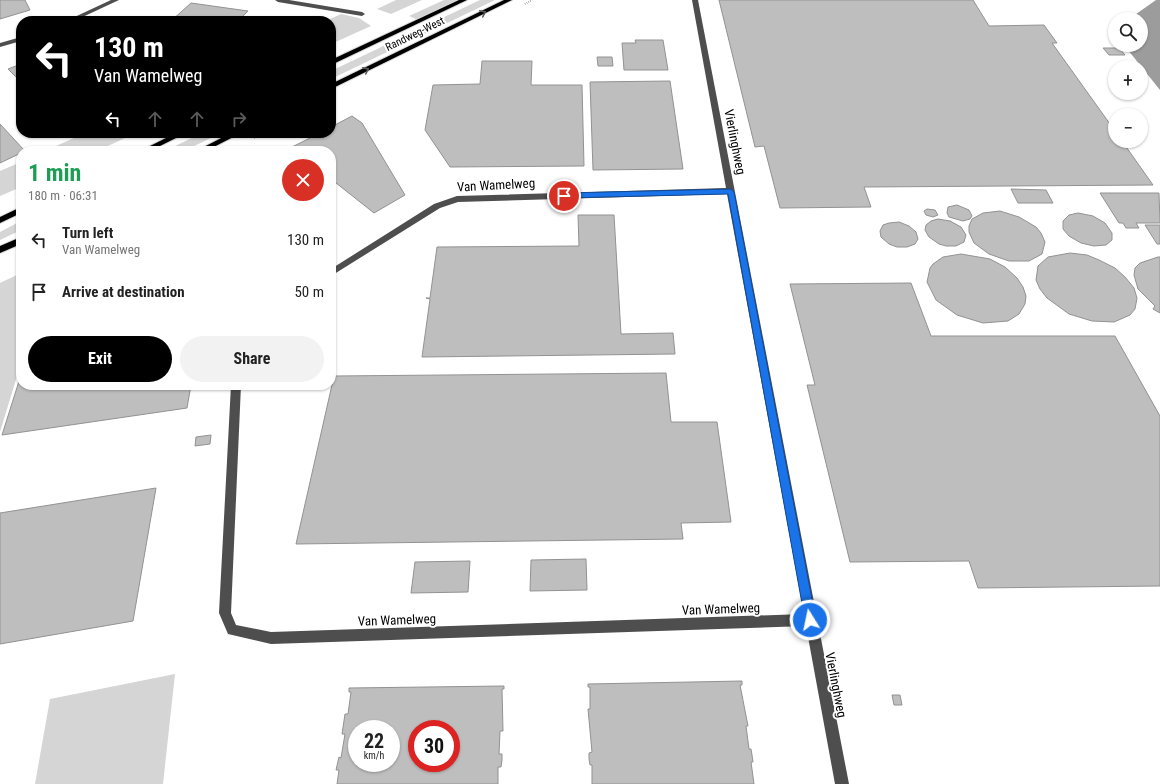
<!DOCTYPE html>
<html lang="en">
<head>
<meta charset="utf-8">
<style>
	body { margin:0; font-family:"Roboto Condensed",sans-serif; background:#f2f2f2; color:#222; height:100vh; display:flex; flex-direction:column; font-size:15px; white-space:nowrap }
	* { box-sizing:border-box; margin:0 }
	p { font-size:13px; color:#767676 }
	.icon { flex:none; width:22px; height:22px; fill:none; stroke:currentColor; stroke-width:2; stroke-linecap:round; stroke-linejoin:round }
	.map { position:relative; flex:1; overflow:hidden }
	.panel { position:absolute; left:16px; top:146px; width:320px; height:244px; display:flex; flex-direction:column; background:#fff; border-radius:16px; box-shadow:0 1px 3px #0004 }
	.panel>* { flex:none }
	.banner { position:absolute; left:16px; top:16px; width:320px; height:122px; border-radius:16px; box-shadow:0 1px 3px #0004; background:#000; color:#fff; overflow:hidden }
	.tools { position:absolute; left:1108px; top:12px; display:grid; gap:8px }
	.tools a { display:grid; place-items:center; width:40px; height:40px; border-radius:50%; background:#fff; box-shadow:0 1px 3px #0004; font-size:20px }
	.speed { position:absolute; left:348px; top:720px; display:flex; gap:8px; font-size:20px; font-weight:700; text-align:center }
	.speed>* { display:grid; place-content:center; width:52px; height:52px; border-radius:50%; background:#fff; box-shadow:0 1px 3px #0004; line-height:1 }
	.speed small { font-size:10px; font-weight:400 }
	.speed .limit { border:6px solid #d22; background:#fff; color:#111 }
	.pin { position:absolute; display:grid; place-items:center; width:34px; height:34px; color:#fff; margin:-17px; border:2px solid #fff; border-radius:50%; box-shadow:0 1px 4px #0007 }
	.me { position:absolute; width:44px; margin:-22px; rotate:350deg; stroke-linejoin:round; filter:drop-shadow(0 0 3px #0008) }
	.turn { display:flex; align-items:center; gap:14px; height:84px; padding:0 12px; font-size:18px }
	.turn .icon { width:52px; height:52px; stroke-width:2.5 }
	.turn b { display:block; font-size:28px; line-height:34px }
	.lanes { display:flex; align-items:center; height:38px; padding:0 12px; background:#0003; justify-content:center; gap:20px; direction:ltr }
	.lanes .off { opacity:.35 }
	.round { display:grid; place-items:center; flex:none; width:42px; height:42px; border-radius:21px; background:#f2f2f2 }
	.headline { display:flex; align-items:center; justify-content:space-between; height:68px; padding:0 12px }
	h1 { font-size:24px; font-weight:700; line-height:30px; color:#1e9e55 }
	.button { display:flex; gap:8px; margin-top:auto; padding:8px 12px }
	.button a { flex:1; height:46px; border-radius:24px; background:#000; color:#fff; font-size:16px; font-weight:700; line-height:46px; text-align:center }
	.button a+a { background:#f2f2f2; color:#222 }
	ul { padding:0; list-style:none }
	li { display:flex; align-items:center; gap:12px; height:52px; padding:0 12px }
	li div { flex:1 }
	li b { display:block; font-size:15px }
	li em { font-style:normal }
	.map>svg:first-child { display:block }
</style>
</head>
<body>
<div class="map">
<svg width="1160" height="784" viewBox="0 0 1160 784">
	<rect width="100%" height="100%" fill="#fff"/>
	<!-- green -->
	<g fill="#d5d5d5">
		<path d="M396,0h26l-31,14 -14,-5z"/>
		<path d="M444,0h16l-42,20 -9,-4z"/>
		<path d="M480,0h15l-164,79v-8z"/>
		<path d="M341,14l18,4 12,8 -40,18v-23h-5z"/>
		<path d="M85,133h51l-39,18h-52z"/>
		<path d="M202,133h19l-37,18h-19z"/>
		<path d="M21,162v25l-21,9v-25z"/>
		<path d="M21,221v9l-21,10v-8z"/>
		<path d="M21,273v90l-21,69v-149z"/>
		<path d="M175,674l-12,110h-128l15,-85z"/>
	</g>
	<!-- water -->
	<path fill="#9c9c9c" d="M1156,0h4v90l-36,-45h17v-26h-12z"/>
	<!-- building -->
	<g fill="#bebebe" stroke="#929292" fill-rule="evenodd">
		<path d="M0,0h25l5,10 -30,9z"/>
		<path d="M719,0h254l16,26 55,-1 13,18h-5l63,88v10h7l31,44 -289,2 7,20 -91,1 -16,-62 -9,1z"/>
		<path d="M191,3l57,8 -10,10h-67z"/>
		<path d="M635,40h28l5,30h-44l-2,-27h14z"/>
		<path d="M1103,48h16l6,7h-16z"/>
		<path d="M597,57h15l1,9h-15z"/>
		<path d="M482,61h50l-1,24h51l2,81 -134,1 -25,-37 8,-45 47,-1z"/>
		<path d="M21,64v18l-13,-13z"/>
		<path d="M670,81l13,88 -90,1 -3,-88z"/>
		<path d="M352,116l10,7 43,72 -31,18 -43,-34v-28h-35l-4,-4 28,-14h11v-6z"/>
		<path d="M0,124l25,27h-4v2l-21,10z"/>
		<path d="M1011,189l35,1 7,13h-35z"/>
		<path d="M1100,193h59l1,30h-24l3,5h-13l-3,-5h-4z"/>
		<path d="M957,205l12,5 3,6 -2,3 -7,2 -14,-4 -2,-4 1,-6z"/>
		<path d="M927,209l8,1 3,5 -5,2 -7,-2 -2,-4z"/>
		<path d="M1000,211l19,6 17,10 5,6 4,9 -3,12 -13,7h-20l-20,-7 -15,-11 -5,-11v-6l3,-7 11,-6z"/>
		<path d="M1078,213l15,3 12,7 7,10v7l-6,5 -12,1 -13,-3 -12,-7 -6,-7v-8l6,-6z"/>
		<path d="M578,215h36l7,119 52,-1 2,21 -253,3 8,-58 -4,-1h4l7,-51 142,-1z"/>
		<path d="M938,219l12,2 11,6 5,8 -2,7 -8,4h-10l-7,-2 -10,-7 -4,-7 1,-5 5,-4z"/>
		<path d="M899,222l10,4 7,6 2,7 -3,5 -8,3h-10l-8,-3 -8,-7 -1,-6 3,-6 6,-2z"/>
		<path d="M1145,225h15v19h-3z"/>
		<path d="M1070,253l17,2 12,5 16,8 10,9 9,11 3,10 -2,11 -5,6 -16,7 -22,-1 -23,-7 -22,-16 -7,-9 -4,-9 2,-14 10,-9z"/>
		<path d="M961,254l29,5 15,8 12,11 6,9 3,9 -1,8 -6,10 -11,7 -25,2 -26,-8 -21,-15 -9,-18 3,-14 3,-4 10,-7z"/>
		<path d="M1158,257h2v56l-7,-4 2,-3 -17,-17 -4,-14 1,-7 5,-5z"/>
		<path d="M911,283l20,53h184l45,80v170l-182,2 -9,-27 -119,1 -43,-177h8l-25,-101z"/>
		<path d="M666,373l5,49h46l14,100 -50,1 2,16 -387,5 38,-168z"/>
		<path d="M20,378h1v7h170l-4,23 -185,27z"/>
		<path d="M211,435l-1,9 -15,2 1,-9z"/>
		<path d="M156,488l-23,133 -133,23v-131z"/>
		<path d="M586,559l1,31 -57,1 1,-31z"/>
		<path d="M470,561l-2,31 -57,1 4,-31z"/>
		<path d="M742,681v4h-2l8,41h-2l3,23h2l1,6 1,7h-2l3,22h-162v-19h-2l-1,-6v-6l3,-1 -4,-43h2v-22h-2v-3z"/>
		<path d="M504,686v3h-2l1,42h-3l-1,23h3v6l-1,7h-3v17h-161l2,-14h-3l3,-13 2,1 4,-24h-3l3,-20h3l3,-22h-2v-4zM357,729h34v34h-34zM417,729h34v34h-34z"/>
		<path d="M892,695h8l2,10h-8z"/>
	</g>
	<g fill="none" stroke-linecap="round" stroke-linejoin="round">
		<defs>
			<g id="major">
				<path d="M459,0h8l-136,65v-5z"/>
				<path d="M504,0h8l-181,89v-5z"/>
				<path d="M176,133h10l-36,18h-10z"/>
				<path d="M231,133h10l-35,18h-10z"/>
				<path d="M21,207v6l-21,10v-6z"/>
				<path d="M21,237v7l-21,9v-7z"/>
			</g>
		</defs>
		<!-- major casing -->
		<use href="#major" stroke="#dbdbdb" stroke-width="2"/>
		<!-- path -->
		<g stroke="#707070" stroke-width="2" stroke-dasharray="0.5 1.5" stroke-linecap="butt">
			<path d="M525,4l7,-4"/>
			<path d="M254,138l11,-5"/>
			<path d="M117,151l9,-4"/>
		</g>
		<!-- minor -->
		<g fill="#4e4e4e" fill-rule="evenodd">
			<path d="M111,0h8l-45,21h-8z"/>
			<path d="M275,0h14l73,12 3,2 -3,2 -84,-14z"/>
			<path d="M692,0h6l151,784h-14l-29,-158 -535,18 -43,-10 -9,-21 12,-228h10l-10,228 5,12 35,7 533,-18 -77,-420 -269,8 -18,6 -109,68v-7l103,-65 23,-8 269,-8z"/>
			<path d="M21,37v4l-21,6v-4z"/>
		</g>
		<!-- major -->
		<use href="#major" fill="#000" fill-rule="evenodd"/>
	</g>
	<!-- one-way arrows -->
	<defs><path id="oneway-chevron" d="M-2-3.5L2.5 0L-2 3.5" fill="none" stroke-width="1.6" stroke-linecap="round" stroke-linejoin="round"/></defs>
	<g stroke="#595959">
		<use href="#oneway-chevron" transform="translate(483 13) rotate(-26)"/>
		<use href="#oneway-chevron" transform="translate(366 70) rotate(-26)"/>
	</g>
	<!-- route -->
	<path fill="#1a73e8" stroke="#114b97" d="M731,189l3,3 82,428 -2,4 -4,1 -3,-1 -2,-4 -77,-426 -164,4 -4,-2 4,-3z"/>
	<g text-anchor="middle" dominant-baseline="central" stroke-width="4" stroke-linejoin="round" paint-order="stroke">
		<!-- far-street labels -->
		<g font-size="11" fill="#000" stroke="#fff">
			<text transform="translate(415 34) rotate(-26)">Randweg-West</text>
		</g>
		<!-- street labels -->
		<g font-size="13" fill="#000" stroke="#fff">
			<text transform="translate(735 142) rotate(79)">Vierlinghweg</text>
			<text transform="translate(496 185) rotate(-3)">Van Wamelweg</text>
			<text transform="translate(721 609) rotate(-2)">Van Wamelweg</text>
			<text transform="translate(397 620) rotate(-2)">Van Wamelweg</text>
			<text transform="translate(836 685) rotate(79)">Vierlinghweg</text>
		</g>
	</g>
</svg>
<div class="tools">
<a><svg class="icon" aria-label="search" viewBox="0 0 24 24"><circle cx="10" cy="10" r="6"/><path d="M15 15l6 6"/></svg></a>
<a>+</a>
<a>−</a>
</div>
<div class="speed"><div>22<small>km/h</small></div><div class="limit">30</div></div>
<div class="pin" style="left:564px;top:196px;background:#d93025"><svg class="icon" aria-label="arrive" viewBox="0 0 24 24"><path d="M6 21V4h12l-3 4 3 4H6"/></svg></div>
<svg class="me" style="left:810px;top:620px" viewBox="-20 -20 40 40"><circle r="17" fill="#1a73e8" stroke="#fff" stroke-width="3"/><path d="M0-11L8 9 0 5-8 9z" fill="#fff"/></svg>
<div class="banner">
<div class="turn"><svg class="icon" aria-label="left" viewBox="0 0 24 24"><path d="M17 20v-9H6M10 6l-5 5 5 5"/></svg><div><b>130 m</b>Van Wamelweg</div></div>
<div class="lanes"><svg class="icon" aria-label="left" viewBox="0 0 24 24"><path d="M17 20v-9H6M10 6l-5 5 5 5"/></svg><svg class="icon off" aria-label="ahead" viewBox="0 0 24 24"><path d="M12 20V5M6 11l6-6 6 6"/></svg><svg class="icon off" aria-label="ahead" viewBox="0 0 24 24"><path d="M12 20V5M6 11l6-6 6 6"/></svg><svg class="icon off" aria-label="right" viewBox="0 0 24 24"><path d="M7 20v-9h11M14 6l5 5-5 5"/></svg></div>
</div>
<section class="panel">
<div class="headline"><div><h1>1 min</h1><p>180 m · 06:31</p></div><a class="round" style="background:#d93025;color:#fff"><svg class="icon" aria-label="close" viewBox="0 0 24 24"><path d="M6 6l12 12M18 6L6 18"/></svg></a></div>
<ul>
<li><svg class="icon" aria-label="left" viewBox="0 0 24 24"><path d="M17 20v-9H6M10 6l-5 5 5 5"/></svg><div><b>Turn left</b><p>Van Wamelweg</p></div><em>130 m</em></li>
<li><svg class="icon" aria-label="arrive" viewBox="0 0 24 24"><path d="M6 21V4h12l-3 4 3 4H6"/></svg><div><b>Arrive at destination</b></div><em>50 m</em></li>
</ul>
<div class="button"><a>Exit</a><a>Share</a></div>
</section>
</div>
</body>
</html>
